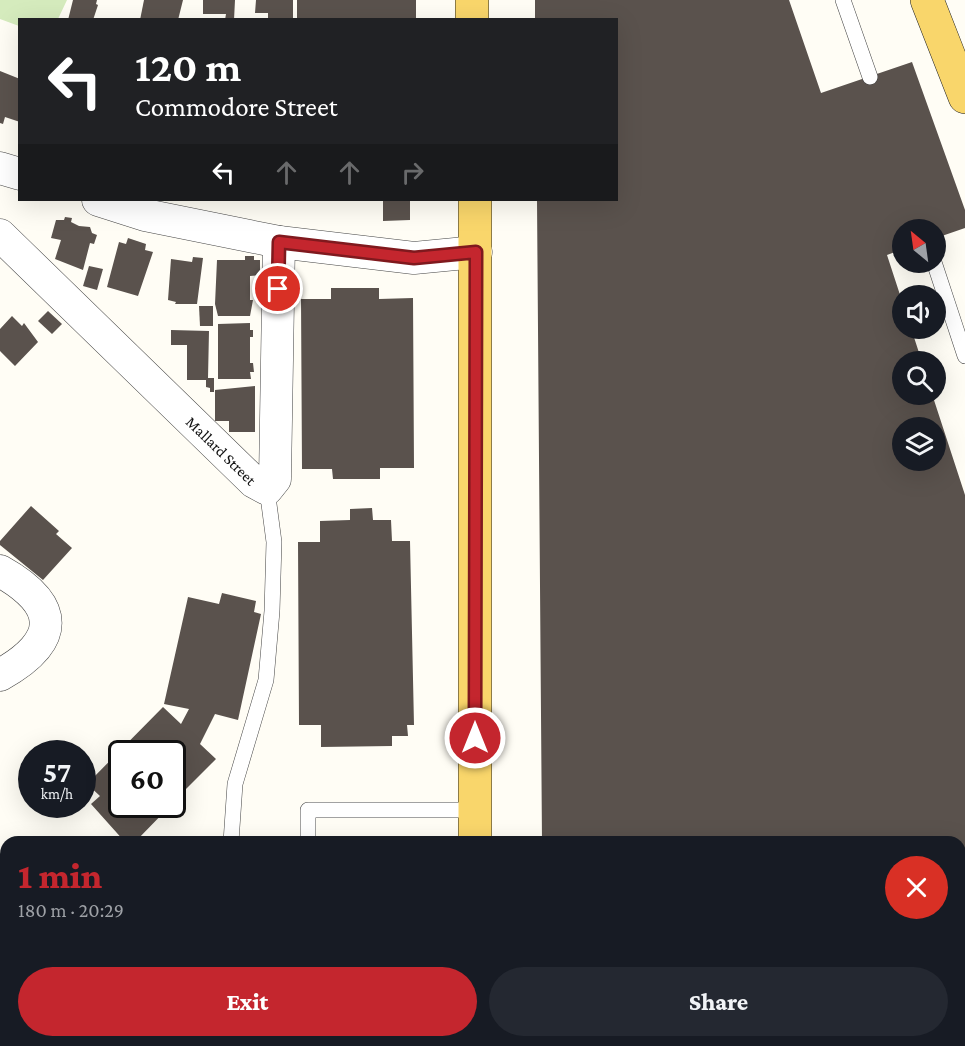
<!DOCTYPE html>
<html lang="en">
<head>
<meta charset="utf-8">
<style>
	body { margin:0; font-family:"Crimson Pro",serif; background:#242831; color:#f1f3f6; height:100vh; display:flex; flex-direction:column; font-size:22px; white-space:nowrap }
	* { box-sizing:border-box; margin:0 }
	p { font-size:20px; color:#9ea1a6 }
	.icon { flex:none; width:33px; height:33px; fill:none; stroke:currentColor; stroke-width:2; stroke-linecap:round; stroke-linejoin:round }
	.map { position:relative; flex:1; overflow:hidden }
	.sheet { position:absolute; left:0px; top:836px; width:966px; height:212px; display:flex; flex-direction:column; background:#171b24; border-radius:18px 18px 0 0; box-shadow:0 6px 24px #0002 }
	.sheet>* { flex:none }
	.guide { position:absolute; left:18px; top:18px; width:600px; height:183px; border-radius:0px; box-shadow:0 6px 24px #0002; background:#202124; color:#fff; overflow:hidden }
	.needle { width:39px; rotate:331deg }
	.tools { position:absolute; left:892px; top:219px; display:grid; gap:12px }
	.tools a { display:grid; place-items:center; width:54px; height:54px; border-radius:50%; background:#171b24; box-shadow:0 6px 24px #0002; font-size:30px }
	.speed { position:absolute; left:18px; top:740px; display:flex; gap:12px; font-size:30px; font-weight:700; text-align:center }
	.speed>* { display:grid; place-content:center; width:78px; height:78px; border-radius:50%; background:#171b24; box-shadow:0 6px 24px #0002; line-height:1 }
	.speed small { font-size:15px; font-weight:400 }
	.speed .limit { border:3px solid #111; border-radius:9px; background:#fff; color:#111 }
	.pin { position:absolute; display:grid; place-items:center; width:51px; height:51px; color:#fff; margin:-26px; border:3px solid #fff; border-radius:50%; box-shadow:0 2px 6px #0007 }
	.me { position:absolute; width:66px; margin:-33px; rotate:0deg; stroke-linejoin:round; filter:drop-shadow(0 0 4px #0008) }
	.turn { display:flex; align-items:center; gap:21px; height:126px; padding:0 18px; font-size:27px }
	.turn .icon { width:78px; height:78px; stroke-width:2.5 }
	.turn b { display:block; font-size:42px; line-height:51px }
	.lanes { display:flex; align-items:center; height:57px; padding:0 18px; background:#0003; justify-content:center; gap:30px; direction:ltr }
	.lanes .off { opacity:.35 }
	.round { display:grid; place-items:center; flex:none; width:63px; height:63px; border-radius:32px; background:#242831 }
	.head { display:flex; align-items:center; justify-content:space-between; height:102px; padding:0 18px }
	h1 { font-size:36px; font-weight:800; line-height:45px; color:#c4262e }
	.button { display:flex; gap:12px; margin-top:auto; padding:12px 18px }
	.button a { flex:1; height:69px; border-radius:36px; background:#c4262e; color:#fff; font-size:24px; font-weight:800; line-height:69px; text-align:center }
	.button a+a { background:#242831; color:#f1f3f6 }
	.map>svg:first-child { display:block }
</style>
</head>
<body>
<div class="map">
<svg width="965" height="1046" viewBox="0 0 965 1046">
	<rect width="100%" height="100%" fill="#fffdf5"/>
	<!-- green -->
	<path fill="#d5ebbd" d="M0,0h67l-9,19 -38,1 -1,6 -19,-7z"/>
	<!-- building -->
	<g fill="#5a524d" fill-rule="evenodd">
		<path d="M73,0h24l-1,4 2,1 -5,15h-25z"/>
		<path d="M144,0h39l-5,20h-38z"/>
		<path d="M203,0h32l-1,20h-9l1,-6h-23z"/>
		<path d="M256,0h37v20h-25v-7h-13z"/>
		<rect x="297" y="0" width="119" height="20"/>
		<path d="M535,0h254l32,93 91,-31 53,148v18l-29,10v-8h-33v19l-16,6 16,49v24h8l11,34h-19v32h29l33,101v551h-149l-2,-5h146v-199h-418l-5,-642h79v-180h-81zM903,428h33v32h-33z"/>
		<path d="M0,71l20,8v43l-15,-5 -2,7 -3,-1z"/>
		<path d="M383,200h27v20l-27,1z"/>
		<path d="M65,217l7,1 -1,4 8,4 11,1 2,6 5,2 -3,9 -4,-1 -7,27 -28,-11 6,-19 -10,-2 5,-18h8z"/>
		<path d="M128,238l18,6 -1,6 8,2 -15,44 -31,-9 12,-45 7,2z"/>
		<path d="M245,256h9v4h6v15l-10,1v24h3l-3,16h-32l-3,-12 2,-44h28z"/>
		<path d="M193,257l10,1 -6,46h-22l1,-2 -8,-2 3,-41 21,3z"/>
		<path d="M89,266l14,3 -6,21 -14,-4z"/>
		<path d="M331,288h48v11l34,-1 1,170h-34v11h-47l-1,-10h-30l-1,-170h30z"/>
		<path d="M199,306h14v20h-13z"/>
		<path d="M48,311l14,13 -10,10 -14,-13z"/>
		<path d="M12,316l10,10 2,-3 14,19 -23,24 -15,-15v-22z"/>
		<path d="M250,323v7h3v7h-3v26h3l1,9h-4l1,7h-33v-55z"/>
		<path d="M171,330l38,1 -1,47h6v14h-4v-4l-4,-1v-7h-19v-35h-16z"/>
		<path d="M255,386v46h-26v-11h-14v-31z"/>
		<path d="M31,506l28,25 -3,3 16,14 -29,32 -43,-35v-4z"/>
		<path d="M372,508l1,12h18l1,21h18l4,184h-7l1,11h-16v10l-71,1v-22h-22l-1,-183h22v-21l30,-1v-11z"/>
		<path d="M222,593l34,8 -2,11 7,2 -23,106 -23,-6 -15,30 16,15 -44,44v-50h-50v51h50l-37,38h-10l-34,-38 9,-8 -13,-12 76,-77 18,17 8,-15 -25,-5 24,-107 31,7z"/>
		<path d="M201,1041h60l-1,5h-60z"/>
		<rect x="322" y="1041" width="73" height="5"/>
		<rect x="648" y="1041" width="120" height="5"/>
	</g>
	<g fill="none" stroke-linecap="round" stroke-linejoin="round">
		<defs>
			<g id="service">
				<path d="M843,0l27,77"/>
				<path d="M934,262l31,94"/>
				<path d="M231,842l4,-58 31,-104 6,-69 2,-69 -7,-53"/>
				<path d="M308,842v-32h167"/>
				<path d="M792,1041l1,5"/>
				<path d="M287,1046v-5"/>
			</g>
			<g id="minor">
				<path d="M0,168l20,6"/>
				<path d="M98,200l47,15 134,27 135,16 62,-6"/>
				<path id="s1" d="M0,235l254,247 13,7 8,-10 4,-237"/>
				<path d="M0,571c61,34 61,70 0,104"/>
			</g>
			<g id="primary">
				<path d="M472,0v20"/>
				<path d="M927,0l38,97"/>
				<path d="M475,200v642"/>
				<path d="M475,1046v-5"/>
			</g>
		</defs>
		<!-- service casing -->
		<use href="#service" stroke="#444" stroke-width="16"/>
		<!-- minor casing -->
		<use href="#minor" stroke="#444" stroke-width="33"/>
		<!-- primary casing -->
		<use href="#primary" stroke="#222" stroke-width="34"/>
		<!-- service -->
		<use href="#service" stroke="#fff" stroke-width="15"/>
		<!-- minor -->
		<use href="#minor" stroke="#fff" stroke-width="32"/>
		<!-- primary -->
		<use href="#primary" stroke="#f9d66b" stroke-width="33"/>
	</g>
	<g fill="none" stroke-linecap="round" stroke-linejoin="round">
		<defs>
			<path id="route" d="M278,289l1,-47 135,16 62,-6 -1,486"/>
		</defs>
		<!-- route casing -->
		<use href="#route" stroke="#7f191e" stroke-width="15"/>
		<!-- route -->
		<use href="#route" stroke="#c4262e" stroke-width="10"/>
	</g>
	<g text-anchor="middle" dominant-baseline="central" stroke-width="6" stroke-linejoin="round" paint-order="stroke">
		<!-- street labels -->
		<g font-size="16" fill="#111" stroke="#fff">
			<text stroke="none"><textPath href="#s1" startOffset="309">Mallard Street</textPath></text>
		</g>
	</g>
</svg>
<div class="tools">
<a><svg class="needle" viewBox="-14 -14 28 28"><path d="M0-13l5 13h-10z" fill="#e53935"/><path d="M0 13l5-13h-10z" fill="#9ea1a6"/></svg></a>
<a><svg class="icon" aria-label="sound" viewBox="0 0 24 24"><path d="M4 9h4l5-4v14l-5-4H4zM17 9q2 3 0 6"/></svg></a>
<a><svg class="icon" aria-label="search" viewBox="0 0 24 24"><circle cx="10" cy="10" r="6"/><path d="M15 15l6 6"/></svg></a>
<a><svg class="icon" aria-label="layers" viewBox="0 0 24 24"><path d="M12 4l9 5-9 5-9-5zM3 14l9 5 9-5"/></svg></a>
</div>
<div class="speed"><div>57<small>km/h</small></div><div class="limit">60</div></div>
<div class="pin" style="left:278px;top:289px;background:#d93025"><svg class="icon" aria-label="arrive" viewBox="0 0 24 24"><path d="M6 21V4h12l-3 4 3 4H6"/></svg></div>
<svg class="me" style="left:475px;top:738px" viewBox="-20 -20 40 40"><circle r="17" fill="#c4262e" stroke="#fff" stroke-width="3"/><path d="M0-11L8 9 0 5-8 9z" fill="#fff"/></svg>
<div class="guide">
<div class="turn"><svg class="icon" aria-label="left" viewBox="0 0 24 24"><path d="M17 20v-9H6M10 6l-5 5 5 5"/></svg><div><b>120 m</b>Commodore Street</div></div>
<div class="lanes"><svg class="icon" aria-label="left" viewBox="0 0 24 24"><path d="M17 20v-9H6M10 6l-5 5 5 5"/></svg><svg class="icon off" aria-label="ahead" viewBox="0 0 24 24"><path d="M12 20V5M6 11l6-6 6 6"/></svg><svg class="icon off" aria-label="ahead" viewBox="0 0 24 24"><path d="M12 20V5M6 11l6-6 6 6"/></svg><svg class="icon off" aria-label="right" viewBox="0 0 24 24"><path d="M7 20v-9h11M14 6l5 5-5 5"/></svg></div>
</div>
<section class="sheet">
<div class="head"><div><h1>1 min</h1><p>180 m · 20:29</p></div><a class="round" style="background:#d93025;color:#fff"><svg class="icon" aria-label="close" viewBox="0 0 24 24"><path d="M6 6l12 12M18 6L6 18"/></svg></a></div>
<div class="button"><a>Exit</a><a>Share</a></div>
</section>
</div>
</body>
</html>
